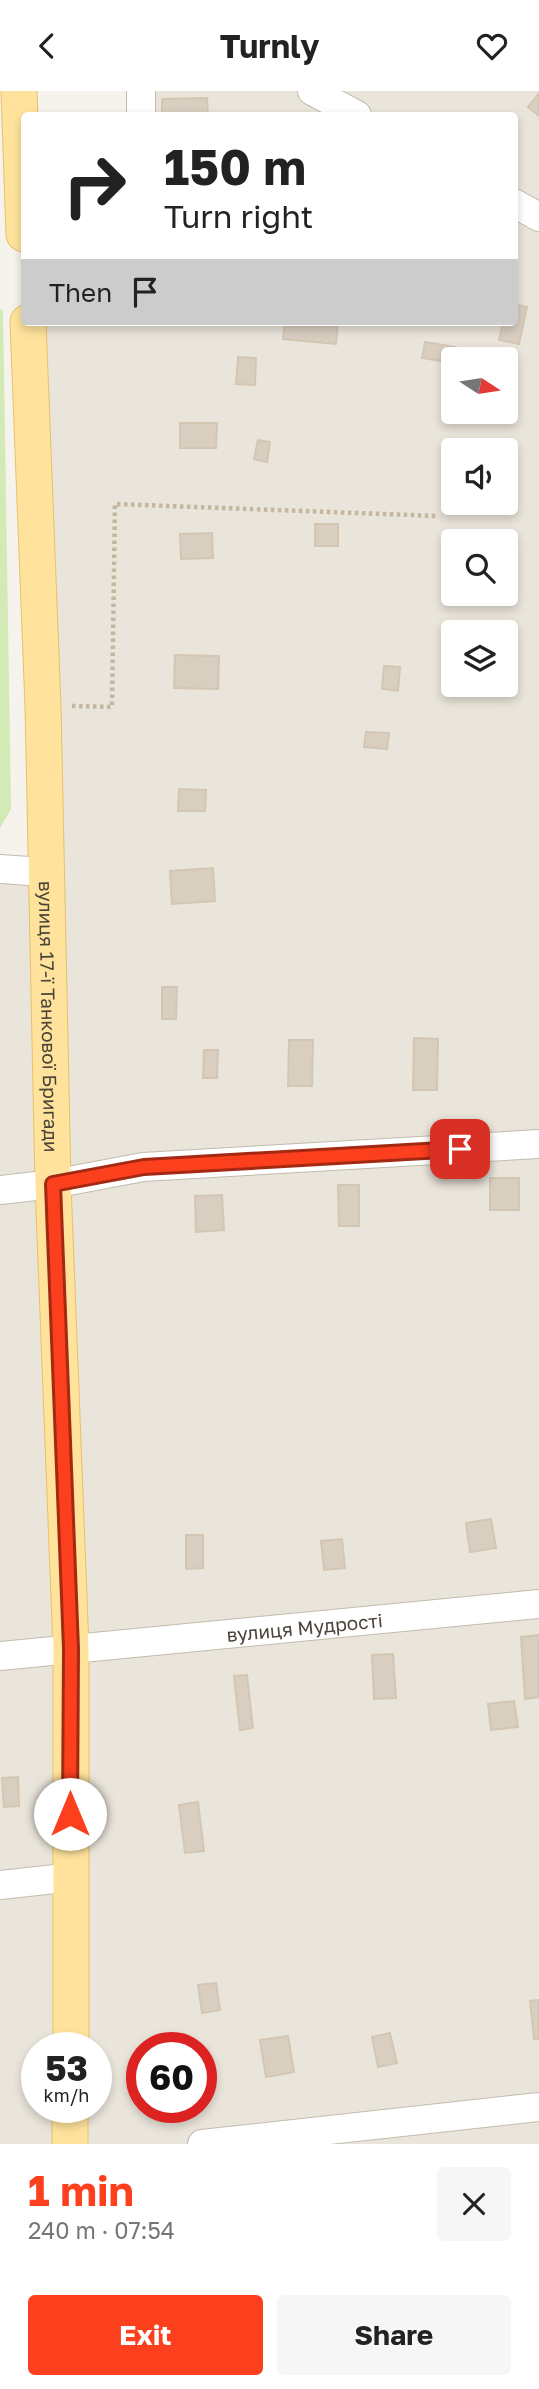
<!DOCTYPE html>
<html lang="en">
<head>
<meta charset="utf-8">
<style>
	body { margin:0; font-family:"Golos Text",sans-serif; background:#f6f6f6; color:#222; height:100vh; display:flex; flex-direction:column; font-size:26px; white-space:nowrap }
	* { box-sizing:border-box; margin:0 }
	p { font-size:23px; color:#767676 }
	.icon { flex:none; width:38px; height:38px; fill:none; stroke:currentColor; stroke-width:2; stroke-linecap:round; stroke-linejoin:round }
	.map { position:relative; height:2053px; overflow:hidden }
	.side { display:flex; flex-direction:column; background:#fff; flex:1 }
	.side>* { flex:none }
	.banner { position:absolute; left:21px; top:21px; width:497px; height:214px; border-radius:7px; box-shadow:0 4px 10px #0003; background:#fff; color:#222; overflow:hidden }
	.needle { width:46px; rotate:102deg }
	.fabs { position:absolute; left:441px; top:256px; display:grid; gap:14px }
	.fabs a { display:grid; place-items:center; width:77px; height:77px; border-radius:7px; background:#fff; box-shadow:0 4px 10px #0003; font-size:35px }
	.speed { position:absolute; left:21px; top:1941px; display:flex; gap:14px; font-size:35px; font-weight:700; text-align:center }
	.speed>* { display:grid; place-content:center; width:91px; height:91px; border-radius:50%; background:#fff; box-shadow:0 4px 10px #0003; line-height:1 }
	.speed small { font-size:18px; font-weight:400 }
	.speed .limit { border:10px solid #d22; background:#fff; color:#111 }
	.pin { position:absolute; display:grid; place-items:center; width:60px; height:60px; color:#fff; margin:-30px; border-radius:14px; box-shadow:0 4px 10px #0006 }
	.me { position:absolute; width:77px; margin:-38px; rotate:0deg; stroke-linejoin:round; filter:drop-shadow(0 0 5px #0008) }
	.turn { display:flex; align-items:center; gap:24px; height:147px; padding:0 28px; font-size:32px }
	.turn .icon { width:91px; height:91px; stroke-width:2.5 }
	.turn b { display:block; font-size:49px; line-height:60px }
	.then { display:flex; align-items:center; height:66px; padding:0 28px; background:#0003; gap:14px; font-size:26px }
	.round { display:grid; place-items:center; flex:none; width:74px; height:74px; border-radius:7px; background:#f6f6f6 }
	.summary { display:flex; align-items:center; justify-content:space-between; height:119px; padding:0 28px }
	h1 { font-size:42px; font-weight:700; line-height:52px; color:#fc3f1d }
	.button { display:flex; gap:14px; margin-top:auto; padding:14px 28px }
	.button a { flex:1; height:80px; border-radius:7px; background:#fc3f1d; color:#fff; font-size:28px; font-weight:700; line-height:80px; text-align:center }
	.button a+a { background:#f6f6f6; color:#222 }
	header { display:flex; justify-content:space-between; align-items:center; height:91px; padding:0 28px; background:#fff; font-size:32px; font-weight:700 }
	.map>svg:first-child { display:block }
</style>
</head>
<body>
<header><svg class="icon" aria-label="back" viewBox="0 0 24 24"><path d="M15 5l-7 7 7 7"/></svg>Turnly<svg class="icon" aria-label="heart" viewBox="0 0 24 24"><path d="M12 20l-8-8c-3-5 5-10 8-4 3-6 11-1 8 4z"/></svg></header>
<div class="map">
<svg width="539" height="2053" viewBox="0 0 539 2053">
	<rect width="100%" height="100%" fill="#f6f3ec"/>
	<!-- residential -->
	<path fill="#eae5da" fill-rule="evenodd" d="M141,0h398v2053h-539v-1275l44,3v-550h470v-207h-373zM453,268h53v52h-53zM453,359h53v52h-53zM453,450h53v52h-53zM453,541h53v52h-53zM37,1956h59v60h-59zM142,1956h59v60h-59z"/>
	<!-- green -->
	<path fill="#d2eab5" d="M0,218l3,2 8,498 -11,19z"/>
	<!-- building -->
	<g fill="#d8cfc1" stroke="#d3c7b4" stroke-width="2">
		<path d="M539,2v23l-11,-9z"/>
		<path d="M207,7l1,17h-46v-16z"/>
		<path d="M514,213l13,3 -8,37 -20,-4 4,-18h11z"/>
		<path d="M285,231h53l-2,22 -53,-5z"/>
		<path d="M425,251l31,5 -3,16 -31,-5z"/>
		<path d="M238,266l18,1 -1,27 -19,-1z"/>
		<path d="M180,332h37l-1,25h-36z"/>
		<path d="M258,349l12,2 -3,20 -13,-3z"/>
		<rect x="315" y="433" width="23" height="22"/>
		<path d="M212,442l1,25 -32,1 -1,-25z"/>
		<path d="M175,564l44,1 -1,33 -44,-1z"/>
		<path d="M384,575l16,1 -2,24 -16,-2z"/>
		<path d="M366,641l23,1 -2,16 -23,-2z"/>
		<path d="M179,698l27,1 -1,21h-27z"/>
		<path d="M213,777l2,33 -43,3 -2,-33z"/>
		<path d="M162,896h15l-1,32h-14z"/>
		<path d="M414,947l24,1 -1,51h-24z"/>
		<path d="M289,949h24l-1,46h-24z"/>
		<path d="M204,959h14l-1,28h-14z"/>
		<rect x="490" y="1087" width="29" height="32"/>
		<path d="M338,1094h21v41h-20z"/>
		<path d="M222,1104l2,35 -28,2 -1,-36z"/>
		<path d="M491,1428l5,29 -26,4 -4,-29z"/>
		<path d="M186,1444h17v33l-17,1z"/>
		<path d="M342,1448l3,29 -21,2 -3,-29z"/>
		<path d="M539,1544v62l-14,2 -4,-62z"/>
		<path d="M393,1563l3,44 -22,1 -2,-44z"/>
		<path d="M247,1584l6,53 -13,2 -6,-54z"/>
		<path d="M514,1610l4,26 -27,3 -3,-26z"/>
		<path d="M18,1686l1,29 -15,1 -2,-29z"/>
		<path d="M198,1711l6,49 -19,2 -6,-48z"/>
		<path d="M216,1892l4,27 -18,3 -4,-28z"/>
		<path d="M539,1909v39h-5l-4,-38z"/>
		<path d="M390,1942l7,30 -19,4 -6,-30z"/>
		<path d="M288,1945l6,36 -28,5 -6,-37z"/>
	</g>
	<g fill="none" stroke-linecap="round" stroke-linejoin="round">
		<defs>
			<g id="minor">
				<path d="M141,0v24"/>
				<path d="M312,0l45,24"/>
				<path d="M514,112l25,14"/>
				<path d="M0,778l44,3"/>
				<path d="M0,1099l53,-6 90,-17 396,-23"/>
				<path id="s1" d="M0,1565l539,-52"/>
				<path d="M0,1794l73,-8"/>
				<path d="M202,2053l337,-37"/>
			</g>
			<g id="major">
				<path d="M19,0l5,143"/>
				<path id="s2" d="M28,231l15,384 10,478 18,465v398"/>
				<path d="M70,2053v-37"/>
			</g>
		</defs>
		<!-- minor casing -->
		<use href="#minor" stroke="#c2bbae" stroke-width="30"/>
		<!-- major casing -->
		<use href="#major" stroke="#e6c16a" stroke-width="37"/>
		<!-- path -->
		<path stroke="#c4b79f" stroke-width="4.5" stroke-dasharray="3.5 3.5" stroke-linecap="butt" d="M72,615l40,1 3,-203 323,12"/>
		<!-- minor -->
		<use href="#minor" stroke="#fff" stroke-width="28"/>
		<!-- major -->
		<use href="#major" stroke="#ffe39c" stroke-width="35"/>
	</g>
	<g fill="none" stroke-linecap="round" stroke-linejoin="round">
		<defs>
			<path id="route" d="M70,1723l1,-165 -18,-465 91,-17 316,-18"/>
		</defs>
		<!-- route casing -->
		<use href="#route" stroke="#a42913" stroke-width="18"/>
		<!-- route -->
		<use href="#route" stroke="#fc3f1d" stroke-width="12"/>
	</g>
	<g text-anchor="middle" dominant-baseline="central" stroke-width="5" stroke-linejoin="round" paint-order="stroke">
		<!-- street labels -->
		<g font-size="19" fill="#4b4439" stroke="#fff">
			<text stroke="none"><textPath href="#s2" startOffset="695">вулиця 17-ї Танкової Бригади</textPath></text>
			<text stroke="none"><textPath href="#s1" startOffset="306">вулиця Мудрості</textPath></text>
		</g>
	</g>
</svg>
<div class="fabs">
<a><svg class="needle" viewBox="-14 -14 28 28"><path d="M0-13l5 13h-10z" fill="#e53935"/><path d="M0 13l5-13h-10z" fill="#767676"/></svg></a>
<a><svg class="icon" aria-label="sound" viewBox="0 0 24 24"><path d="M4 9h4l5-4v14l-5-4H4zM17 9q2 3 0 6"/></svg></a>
<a><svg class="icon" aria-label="search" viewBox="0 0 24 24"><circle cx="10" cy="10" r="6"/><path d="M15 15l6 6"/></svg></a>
<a><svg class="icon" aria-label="layers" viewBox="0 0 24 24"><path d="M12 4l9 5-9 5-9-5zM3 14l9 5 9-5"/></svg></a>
</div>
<div class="speed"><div>53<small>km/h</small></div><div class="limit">60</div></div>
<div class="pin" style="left:460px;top:1058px;background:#d93025"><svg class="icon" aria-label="arrive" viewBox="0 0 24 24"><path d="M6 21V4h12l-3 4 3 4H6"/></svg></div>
<svg class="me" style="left:70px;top:1723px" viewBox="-20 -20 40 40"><circle r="19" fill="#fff"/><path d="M0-13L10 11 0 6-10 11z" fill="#fc3f1d"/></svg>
<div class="banner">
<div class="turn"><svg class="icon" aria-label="right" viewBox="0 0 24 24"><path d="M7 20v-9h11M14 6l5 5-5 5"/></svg><div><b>150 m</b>Turn right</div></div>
<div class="then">Then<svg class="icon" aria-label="arrive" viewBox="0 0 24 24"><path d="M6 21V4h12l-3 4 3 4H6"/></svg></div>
</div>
</div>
<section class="side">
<div class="summary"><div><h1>1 min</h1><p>240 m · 07:54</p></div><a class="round"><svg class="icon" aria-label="close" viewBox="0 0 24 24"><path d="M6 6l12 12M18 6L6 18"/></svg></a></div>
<div class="button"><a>Exit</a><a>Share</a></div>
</section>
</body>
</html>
